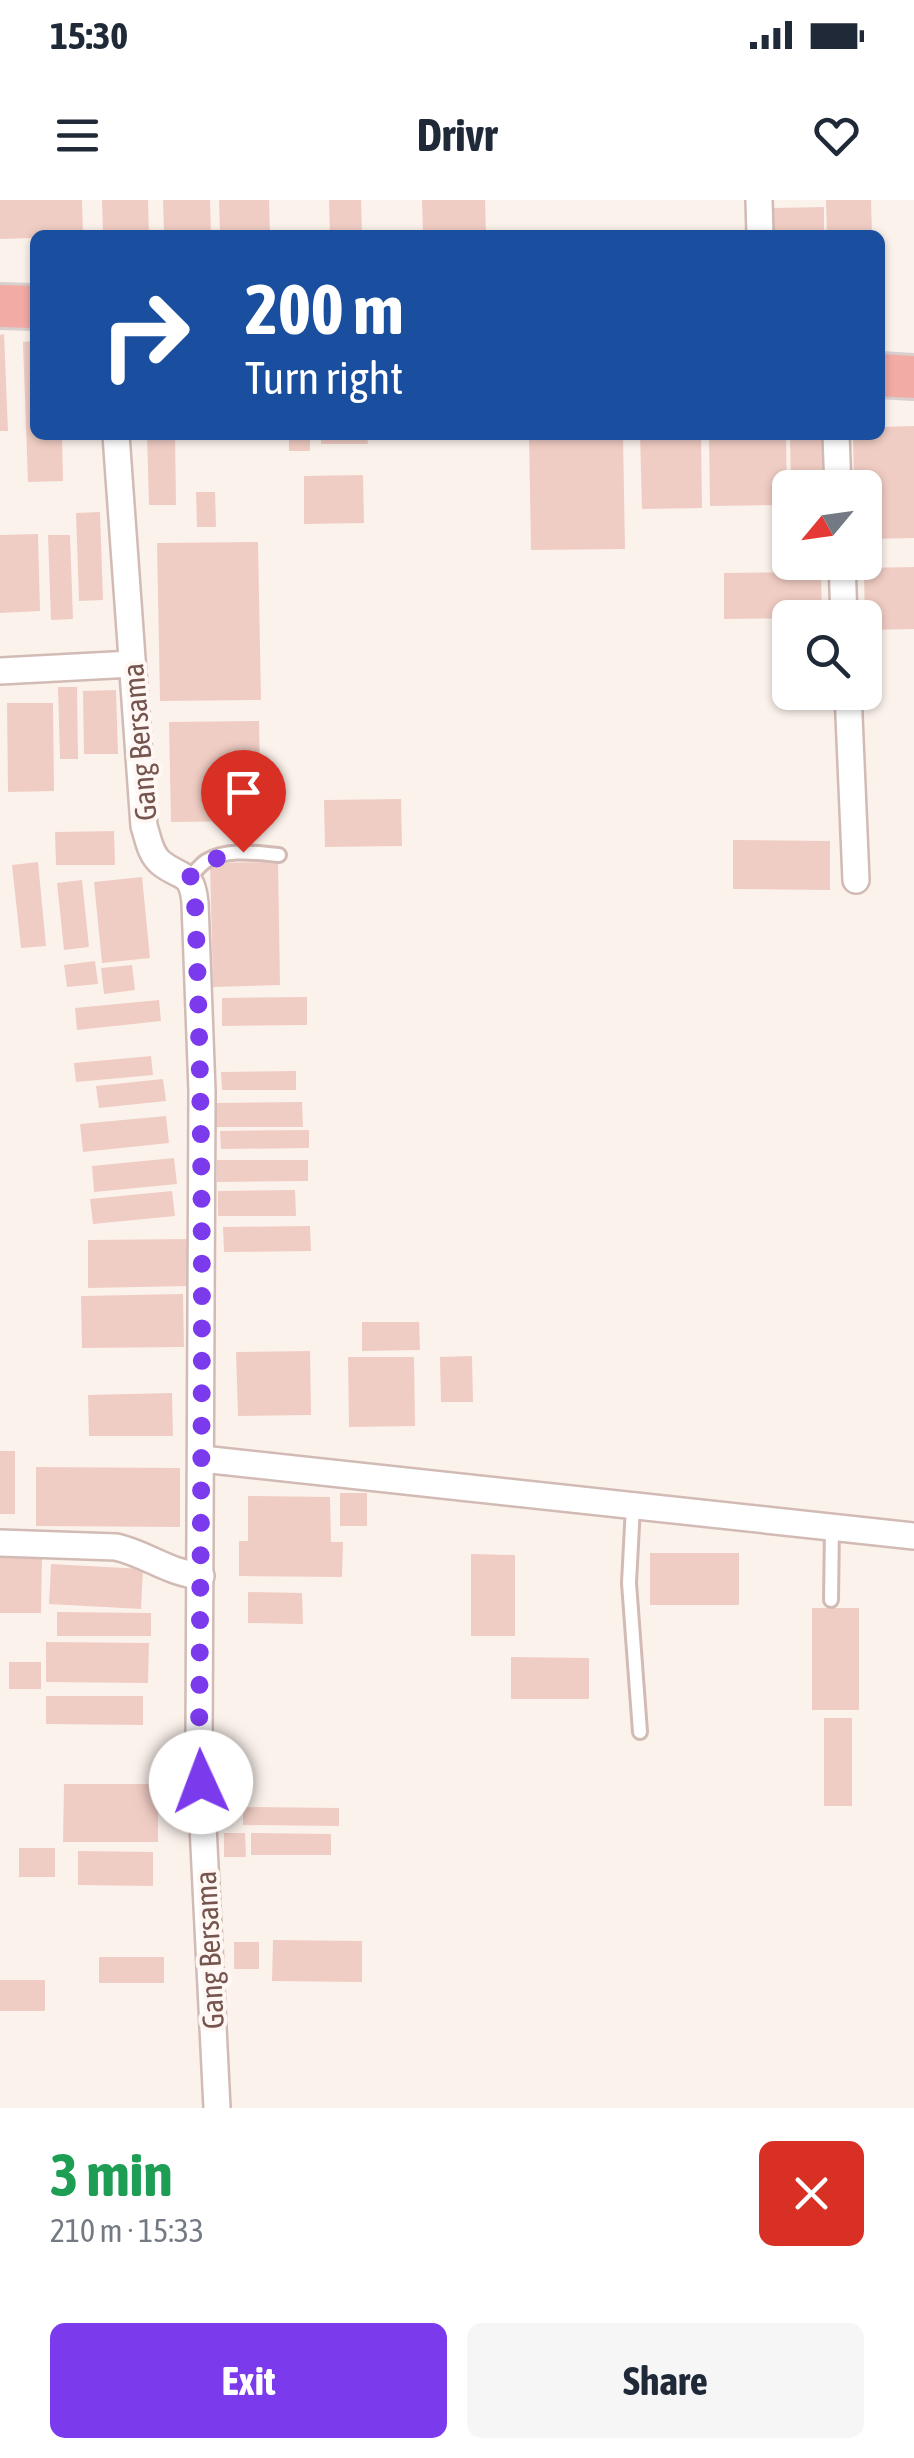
<!DOCTYPE html>
<html lang="en">
<head>
<meta charset="utf-8">
<style>
	body { margin:0; font-family:"Asap Condensed",sans-serif; background:#f6f6f7; color:#1f2937; height:100vh; display:flex; flex-direction:column; font-size:38px; white-space:nowrap }
	* { box-sizing:border-box; margin:0 }
	p { font-size:32px; color:#747a83 }
	.icon { flex:none; width:55px; height:55px; fill:none; stroke:currentColor; stroke-width:2; stroke-linecap:round; stroke-linejoin:round }
	.map { position:relative; height:1908px; overflow:hidden }
	.drawer { display:flex; flex-direction:column; background:#fff; flex:1 }
	.drawer>* { flex:none }
	.guide { position:absolute; left:30px; top:30px; width:855px; height:210px; border-radius:15px; box-shadow:0 2px 8px #0004; background:#1a4fa0; color:#fff; overflow:hidden }
	.needle { width:65px; rotate:241deg }
	.controls { position:absolute; left:772px; top:270px; display:grid; gap:20px }
	.controls a { display:grid; place-items:center; width:110px; height:110px; border-radius:15px; background:#fff; box-shadow:0 2px 8px #0004; font-size:50px }
	.pin { position:absolute; display:grid; place-items:center; width:85px; height:85px; color:#fff; margin:-102px -42px; border-radius:50% 50% 50% 0; rotate:-45deg; box-shadow:0 0 10px #0007 }
	.pin .icon { rotate:45deg }
	.me { position:absolute; width:110px; margin:-55px; rotate:358deg; stroke-linejoin:round; filter:drop-shadow(0 0 8px #0008) }
	.turn { display:flex; align-items:center; gap:35px; height:210px; padding:0 50px; font-size:45px }
	.turn .icon { width:130px; height:130px; stroke-width:2.5 }
	.turn b { display:block; font-size:70px; line-height:85px }
	.round { display:grid; place-items:center; flex:none; width:105px; height:105px; border-radius:15px; background:#f6f6f7 }
	.summary { display:flex; align-items:center; justify-content:space-between; height:170px; padding:0 50px }
	h1 { font-size:60px; font-weight:700; line-height:75px; color:#1e9e55 }
	.button { display:flex; gap:20px; margin-top:auto; padding:20px 50px }
	.button a { flex:1; height:115px; border-radius:15px; background:#7c3aed; color:#fff; font-size:40px; font-weight:700; line-height:115px; text-align:center }
	.button a+a { background:#f6f6f7; color:#1f2937 }
	.status { display:flex; justify-content:space-between; align-items:center; height:70px; padding:0 50px; background:#fff; direction:ltr }
	.status svg { height:28px; fill:currentColor }
	header { display:flex; justify-content:space-between; align-items:center; height:130px; padding:0 50px; background:#fff; font-size:45px; font-weight:700 }
	.map>svg:first-child { display:block }
</style>
</head>
<body>
<div class="status"><b>15:30</b><svg viewBox="0 0 49 12"><path d="M0 12V9h3v3zM5 12V6h3v6zM10 12V3h3v9zM15 12V0h3v12zM26 1h20v11H26zM47 4h2v5h-2z"/></svg></div>
<header><svg class="icon" aria-label="menu" viewBox="0 0 24 24"><path d="M4 6h16M4 12h16M4 18h16"/></svg>Drivr<svg class="icon" aria-label="heart" viewBox="0 0 24 24"><path d="M12 20l-8-8c-3-5 5-10 8-4 3-6 11-1 8 4z"/></svg></header>
<div class="map">
<svg width="914" height="1908" viewBox="0 0 914 1908">
	<rect width="100%" height="100%" fill="#fcf2ec"/>
	<!-- building -->
	<g fill="#f0cdc4">
		<path d="M0,0h82l1,35h-48v3l-35,1z"/>
		<path d="M102,0h46l1,35h-46z"/>
		<path d="M163,0h47l1,35h-47z"/>
		<path d="M219,0h50l1,35h-50z"/>
		<path d="M329,0h32l1,35h-32z"/>
		<path d="M422,0h63l1,35h-63z"/>
		<path d="M826,0h45l1,35h-45z"/>
		<path d="M824,7v28h-50l-1,-27z"/>
		<path d="M4,134l4,97h-8v-96z"/>
		<path d="M35,141v94h27l1,46 -35,1 -5,-140z"/>
		<path d="M914,226v112l-49,1v-51h-11l-1,-53h27v-8z"/>
		<path d="M147,235h28l1,70h-27z"/>
		<rect x="289" y="235" width="21" height="16"/>
		<path d="M321,235h46l1,9h-47z"/>
		<path d="M529,235h94l2,114 -94,1z"/>
		<path d="M640,235h61l1,73 -60,1z"/>
		<path d="M709,235h77l1,70 -77,1z"/>
		<path d="M790,235h39l1,53h-39z"/>
		<path d="M363,275l1,48 -60,1v-48z"/>
		<path d="M196,292h19l1,35h-19z"/>
		<path d="M100,312l3,88 -24,1 -3,-88z"/>
		<path d="M38,334l2,77 -40,2v-78z"/>
		<path d="M48,335h22l3,84 -22,1z"/>
		<path d="M258,342l3,158 -101,1 -3,-158z"/>
		<path d="M914,367v62l-49,1 -1,-62z"/>
		<path d="M821,372l1,46 -98,1v-46z"/>
		<path d="M58,487h19l1,72h-18z"/>
		<path d="M116,490l2,64h-34l-1,-63z"/>
		<path d="M7,503h46l1,88 -46,1z"/>
		<path d="M259,521l2,100 -90,1 -2,-100z"/>
		<path d="M401,599l1,47 -77,1 -1,-47z"/>
		<path d="M114,631l1,34h-59l-1,-33z"/>
		<path d="M733,640l97,1v49l-97,-1z"/>
		<path d="M38,662l8,84 -25,2 -9,-83z"/>
		<path d="M278,662l2,123 -67,2 -3,-124z"/>
		<path d="M142,677l8,81 -48,5 -8,-81z"/>
		<path d="M82,680l7,67 -25,3 -7,-67z"/>
		<path d="M95,761l3,23 -31,3 -3,-22z"/>
		<path d="M132,765l3,25 -31,4 -3,-26z"/>
		<path d="M307,797v28l-85,1v-28z"/>
		<path d="M159,800l2,21 -84,9 -2,-22z"/>
		<path d="M151,856l2,19 -77,7 -2,-19z"/>
		<path d="M296,871v19h-74l-1,-18z"/>
		<path d="M163,879l3,22 -67,7 -3,-22z"/>
		<path d="M302,902l1,25h-88v-24z"/>
		<path d="M166,916l3,27 -86,9 -3,-28z"/>
		<path d="M309,930v18l-88,1 -1,-18z"/>
		<path d="M174,958l3,26 -83,8 -2,-26z"/>
		<path d="M217,960h91v21l-91,1z"/>
		<path d="M295,990l1,26h-78v-25z"/>
		<path d="M172,991l3,25 -82,8 -3,-25z"/>
		<path d="M310,1026l1,25 -87,1 -1,-25z"/>
		<path d="M190,1039v47l-102,2v-48z"/>
		<path d="M183,1094l1,53 -102,1 -1,-52z"/>
		<path d="M362,1122h57l1,28 -58,1z"/>
		<path d="M310,1151l1,64 -73,1 -2,-64z"/>
		<path d="M472,1156l1,46h-32l-1,-45z"/>
		<path d="M348,1157h66l1,69 -66,1z"/>
		<path d="M172,1193l1,43h-84l-1,-41z"/>
		<rect x="0" y="1251" width="15" height="63"/>
		<path d="M36,1267l144,1v59l-144,-1z"/>
		<rect x="340" y="1293" width="27" height="33"/>
		<path d="M248,1296l82,1 1,45h12l-1,35 -103,-1v-35h9z"/>
		<rect x="650" y="1353" width="89" height="52"/>
		<path d="M471,1354l44,1v81h-44z"/>
		<path d="M0,1357h42l-1,56h-41z"/>
		<path d="M51,1364l92,5 -2,40 -92,-5z"/>
		<path d="M248,1392l54,1 1,31 -55,-1z"/>
		<rect x="812" y="1408" width="47" height="102"/>
		<path d="M57,1412l94,1v23h-94z"/>
		<path d="M46,1442l103,1 -1,40 -102,-1z"/>
		<path d="M511,1457l78,1v41h-78z"/>
		<rect x="9" y="1462" width="32" height="27"/>
		<path d="M46,1496h97v29l-97,-1z"/>
		<rect x="824" y="1518" width="28" height="88"/>
		<path d="M64,1584h94v58h-95z"/>
		<path d="M243,1607l96,1v18l-96,-1z"/>
		<path d="M224,1633h21l1,24h-22z"/>
		<path d="M251,1633l80,1v21h-80z"/>
		<rect x="19" y="1648" width="36" height="29"/>
		<path d="M78,1651l75,1v34l-75,-1z"/>
		<path d="M273,1740l89,1v41l-90,-1z"/>
		<rect x="234" y="1742" width="25" height="27"/>
		<rect x="99" y="1757" width="65" height="26"/>
		<rect x="0" y="1780" width="45" height="31"/>
	</g>
	<g fill="none" stroke-linecap="round" stroke-linejoin="round">
		<defs>
			<g id="lane">
				<path d="M189,678c5,-5 11,-13 17,-17 21,-13 50,-8 73,-6"/>
				<path d="M633,1306l-4,77 11,149"/>
				<path d="M831,1400l1,-74"/>
			</g>
			<g id="street">
				<path d="M759,0l1,35"/>
				<path d="M116,235l28,391c4,12 6,28 17,37 20,16 31,7 34,40l7,188 -3,654 18,363"/>
				<path d="M836,235l2,53"/>
				<path d="M842,362l2,56"/>
				<path d="M0,471l132,-7"/>
				<path d="M848,492l8,188"/>
				<path d="M202,1259l712,77"/>
				<path d="M0,1343l116,4c31,7 52,26 85,29"/>
			</g>
			<g id="highway">
				<path d="M0,106l35,1"/>
				<path d="M880,175l34,2"/>
			</g>
		</defs>
		<!-- lane casing -->
		<use href="#lane" stroke="#d1bbb4" stroke-width="18"/>
		<!-- street casing -->
		<use href="#street" stroke="#d1bbb4" stroke-width="30"/>
		<!-- highway casing -->
		<use href="#highway" stroke="#d9cfce" stroke-width="48"/>
		<!-- lane -->
		<use href="#lane" stroke="#fff" stroke-width="12"/>
		<!-- street -->
		<use href="#street" stroke="#fff" stroke-width="25"/>
		<!-- highway -->
		<use href="#highway" stroke="#f3aba6" stroke-width="42"/>
	</g>
	<g fill="none" stroke-linecap="round" stroke-linejoin="round">
		<!-- route -->
		<path stroke="#7c3aed" stroke-width="18" stroke-dasharray="0 32.4" d="M201,1582l-2,-37c2,-281 7,-561 -4,-842l-1,-13 -5,-12c19,-19 28,-21 54,-26"/>
	</g>
	<g text-anchor="middle" dominant-baseline="central" stroke-width="8" stroke-linejoin="round" paint-order="stroke">
		<!-- street labels -->
		<g font-size="30" fill="#77554f" stroke="#fef7f3">
			<text transform="translate(139 542) rotate(-95)">Gang Bersama</text>
			<text transform="translate(209 1750) rotate(-93)">Gang Bersama</text>
		</g>
	</g>
</svg>
<div class="controls">
<a><svg class="needle" viewBox="-14 -14 28 28"><path d="M0-13l5 13h-10z" fill="#e53935"/><path d="M0 13l5-13h-10z" fill="#747a83"/></svg></a>
<a><svg class="icon" aria-label="search" viewBox="0 0 24 24"><circle cx="10" cy="10" r="6"/><path d="M15 15l6 6"/></svg></a>
</div>
<div class="pin" style="left:243px;top:652px;background:#d93025"><svg class="icon" aria-label="arrive" viewBox="0 0 24 24"><path d="M6 21V4h12l-3 4 3 4H6"/></svg></div>
<svg class="me" style="left:201px;top:1582px" viewBox="-20 -20 40 40"><circle r="19" fill="#fff"/><path d="M0-13L10 11 0 6-10 11z" fill="#7c3aed"/></svg>
<div class="guide">
<div class="turn"><svg class="icon" aria-label="right" viewBox="0 0 24 24"><path d="M7 20v-9h11M14 6l5 5-5 5"/></svg><div><b>200 m</b>Turn right</div></div>
</div>
</div>
<section class="drawer">
<div class="summary"><div><h1>3 min</h1><p>210 m · 15:33</p></div><a class="round" style="background:#d93025;color:#fff"><svg class="icon" aria-label="close" viewBox="0 0 24 24"><path d="M6 6l12 12M18 6L6 18"/></svg></a></div>
<div class="button"><a>Exit</a><a>Share</a></div>
</section>
</body>
</html>
